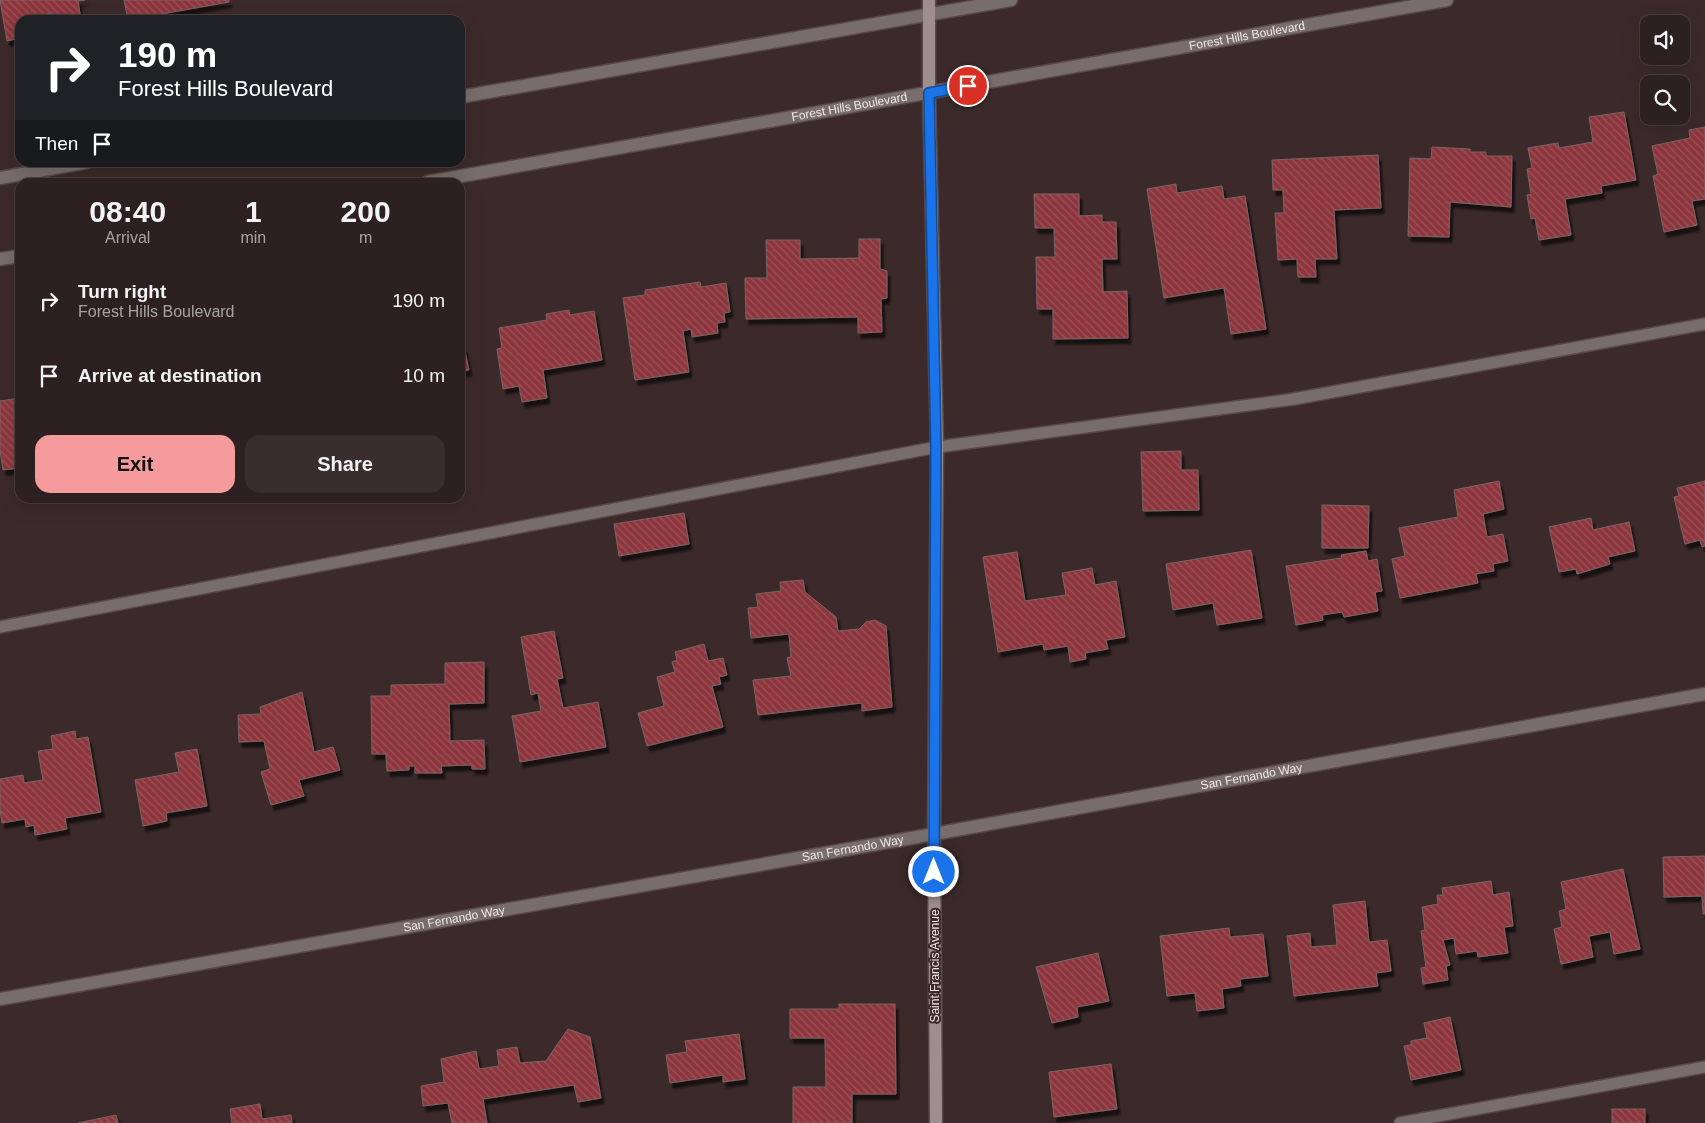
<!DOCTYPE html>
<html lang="en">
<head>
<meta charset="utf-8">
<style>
	body { margin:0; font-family:Helvetica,sans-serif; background:#392d2d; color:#f1f3f6; height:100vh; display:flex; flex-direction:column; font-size:19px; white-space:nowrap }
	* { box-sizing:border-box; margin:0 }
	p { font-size:16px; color:#a7a3a5 }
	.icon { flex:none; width:28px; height:28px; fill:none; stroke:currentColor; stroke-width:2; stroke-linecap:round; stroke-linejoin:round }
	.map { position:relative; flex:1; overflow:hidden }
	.side { position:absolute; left:15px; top:178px; width:450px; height:325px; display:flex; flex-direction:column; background:#2d2020; border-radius:15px; box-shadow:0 5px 20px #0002,0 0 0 1px #483e3e }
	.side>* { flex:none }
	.guide { position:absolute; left:15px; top:15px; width:450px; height:152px; border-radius:15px; box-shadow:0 5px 20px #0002,0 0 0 1px #483e3e; background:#202124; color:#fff; overflow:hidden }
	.tools { position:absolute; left:1640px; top:15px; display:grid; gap:10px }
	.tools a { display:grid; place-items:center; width:50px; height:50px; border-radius:10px; background:#2d2020; box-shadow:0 5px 20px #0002,0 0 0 1px #483e3e; font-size:25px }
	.pin { position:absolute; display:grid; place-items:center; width:42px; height:42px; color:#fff; margin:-21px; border:2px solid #fff; border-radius:50%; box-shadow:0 1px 5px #0007 }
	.me { position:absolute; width:55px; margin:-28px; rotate:0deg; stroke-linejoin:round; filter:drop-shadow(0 0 4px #0008) }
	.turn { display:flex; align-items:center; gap:18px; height:105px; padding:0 20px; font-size:22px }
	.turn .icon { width:65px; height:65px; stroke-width:2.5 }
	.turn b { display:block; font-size:35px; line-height:42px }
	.then { display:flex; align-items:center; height:48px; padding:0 20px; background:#0003; gap:10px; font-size:19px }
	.eta { display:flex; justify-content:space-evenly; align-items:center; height:85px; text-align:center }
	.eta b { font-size:30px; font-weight:700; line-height:35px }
	.primary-button { display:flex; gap:10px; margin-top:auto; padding:10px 20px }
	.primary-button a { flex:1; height:58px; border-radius:15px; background:#f59b9d; color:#111; font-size:20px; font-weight:700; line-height:58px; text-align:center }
	.primary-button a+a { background:#392d2d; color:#f1f3f6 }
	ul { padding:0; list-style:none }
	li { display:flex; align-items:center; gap:15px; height:75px; padding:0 20px }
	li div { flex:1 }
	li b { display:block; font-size:19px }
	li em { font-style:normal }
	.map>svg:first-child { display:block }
</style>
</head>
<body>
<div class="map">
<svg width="1705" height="1123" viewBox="0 0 1705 1123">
	<defs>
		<pattern id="building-back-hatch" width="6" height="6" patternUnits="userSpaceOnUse" patternTransform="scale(1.25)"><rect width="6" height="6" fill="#8d363d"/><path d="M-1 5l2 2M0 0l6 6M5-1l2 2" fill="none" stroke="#9e5359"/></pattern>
		<filter id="shadow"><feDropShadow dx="3" dy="5.5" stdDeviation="1" flood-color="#0009"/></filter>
	</defs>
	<rect width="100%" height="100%" fill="#3c2a2a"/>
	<!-- building -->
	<g fill="url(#building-back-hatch)" stroke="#7a6565" filter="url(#shadow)">
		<path d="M0,0h85l-7,1 3,19h-27l-1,-7 -7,1 1,5 -27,1v18l-13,3z"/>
		<path d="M124,0h105v2l-101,18z"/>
		<path d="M1624,112l12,68 -35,6 1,7 -37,6 6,36 -32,5 -4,-22 -4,1 -4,-24 4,-1 -4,-25 5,-1 -4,-20 30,-5 1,5 34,-6 -4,-25z"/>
		<path d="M1705,127v72l-13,2 5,24 -33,7 -11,-56 5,-2 -6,-28 38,-8 -1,-8z"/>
		<path d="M1432,147l38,2v3h16v4h26l-1,51 -61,-5 -1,35 -41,-1 2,-78 21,1z"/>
		<path d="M1378,155l3,53 -47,2 3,49h-22l1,18h-18l-1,-18 -19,1 -3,-47h9l-1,-23h-10l-1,-30z"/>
		<path d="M1176,184l1,9 45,-7 2,13 21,-3 21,133 -35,5 -7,-46 -60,10 -17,-109z"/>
		<path d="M1034,194h45v22l23,-1v7h14l1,37h-15l1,33 24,-1 1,47 -75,1v-30h-16l-1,-52h19l-1,-29h-19z"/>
		<path d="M859,239h21v30l7,2v27l-6,1 1,33 -24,1v-16l-112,2 -1,-41h22l-1,-38h34v19l59,-1z"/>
		<path d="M700,282l1,5 25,-4 4,29 -6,1 1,9 -8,1 1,10 -26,4 -1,-8 -8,2 6,41 -54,8 -12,-82 22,-3v-5z"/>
		<path d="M569,310l1,5 24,-4 8,49 -59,10 4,28 -25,4 -3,-16 -16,3 -6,-40 5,-1 -3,-20 48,-8 -1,-6z"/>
		<path d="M464,347l5,23 -9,2v-24z"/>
		<path d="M20,398v70l-17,2 -3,-20v-49z"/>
		<path d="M1181,451v19h17l1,40 -56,1 -2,-59z"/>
		<path d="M1499,481l5,28 -21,5 4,23 16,-3 5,27 -15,3 1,7 -18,3 2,9 -78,15 -8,-39 13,-3 -6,-28 59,-11 -4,-27z"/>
		<path d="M1705,481v65l-3,1 -2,-7 -15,4 -11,-47 5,-1 -2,-8z"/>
		<path d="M1322,505l47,1 -1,42h-46z"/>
		<path d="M684,513l5,31 -70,12 -5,-32z"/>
		<path d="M1591,518l2,12 36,-8 6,29 -27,6 2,7 -33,10 -1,-5 -17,3 -10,-45z"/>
		<path d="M1251,550l11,68 -45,7 -4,-22 -40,7 -7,-46z"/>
		<path d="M1366,551l2,10 9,-2 5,32 -7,1 3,19 -34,6 -2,-5 -20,3 1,5 -27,5 -10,-59 56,-8 -1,-3z"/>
		<path d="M1017,552l8,49 41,-6 -4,-22 30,-5 3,17 21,-4 9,56 -19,3 2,9 -23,4 1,6 -16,3 -2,-16 -24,4 -1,-6 -45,8 -15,-95z"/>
		<path d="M803,580l2,12 31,25 2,14 21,-2 7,-7 9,-2 11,6 6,81 -30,4v-8l-104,12 -5,-35 38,-4 -4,-18 4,-1 -2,-23 -38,4 -3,-30 10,-1 -2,-13 25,-3 -1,-9z"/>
		<path d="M554,631l9,47 -6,1 6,29 35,-6 8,45 -86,15 -8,-46 29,-5 -3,-18 -7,2 -10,-58z"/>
		<path d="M704,644l4,17 15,-3 4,17 -8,2 2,7 -9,2 11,41 -76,19 -9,-33 26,-7 -7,-29 18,-5 -3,-10 5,-2 -2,-8z"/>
		<path d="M484,662v41l-35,1 1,37 34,-1 1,29h-13v-4l-31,1 1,7h-27v-7h-6v4l-22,1 -1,-17h-14l-1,-58h20v-11l54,-1v-21z"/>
		<path d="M302,692l12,60 19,-5 7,23 -41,10 5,16 -33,9 -10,-33 9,-3 -6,-28 -25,1 -1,-27 23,-1 -1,-7z"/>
		<path d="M75,731l1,8 12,-2 13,75 -36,6 2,11 -32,6 -1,-10 -8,2 -1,-8 -23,4 -2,-14v-30l23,-4 1,8 19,-3 -5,-29 15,-2 -2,-13z"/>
		<path d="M197,749l10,57 -41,7 1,8 -24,5 -8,-46 44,-8 -4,-19z"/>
		<path d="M1705,856v58h-2l-1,-18 -38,1 -1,-40z"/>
		<path d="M1623,869l17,80 -26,5 -4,-22 -21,4 4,21 -32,7 -7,-35 8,-2 -3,-16 7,-2 -5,-27z"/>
		<path d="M1491,881l2,14 16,-3 4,34 -9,1 4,26 -30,4 -1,-6 -21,3 -2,-16 -11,2 7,25 -4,1 2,14 -25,4 -2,-16 5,-1 -5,-36 4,-1 -3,-23 16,-3 -1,-9h6l-1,-7z"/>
		<path d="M1365,901l4,41 18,-2 4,31 -15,2 2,13 -84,10 -7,-60 23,-3 1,14 26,-2 -4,-40z"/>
		<path d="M1229,928l1,9 33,-3 5,42 -28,3 1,7 -19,3 2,19 -27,3 -2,-18 -28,3 -7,-60z"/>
		<path d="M1098,953l11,48 -32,6 1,10 -26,6 -16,-56z"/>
		<path d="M839,1004h56l1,90h-44v29h-59v-36h33l-1,-49h-35v-29h49z"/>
		<path d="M1450,1017l11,53 -50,10 -7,-34 7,-1v-4l16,-3 -3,-15z"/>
		<path d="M568,1029l22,8 11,61 -23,4 -4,-17 -91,14 4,24h-35l-4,-20 -25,3 -2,-20 23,-4 -3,-23 35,-8 3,18 20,-3 -2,-16 20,-3 3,16 26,-2z"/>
		<path d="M739,1034l6,45 -22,3v-7l-53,8 -4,-28 21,-3 -2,-11z"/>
		<path d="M1111,1064l6,45 -63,8 -5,-45z"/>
		<path d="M260,1104l2,15 29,-4 1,8h-60l-2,-14z"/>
		<rect x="1612" y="1109" width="33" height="14"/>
		<path d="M116,1115l2,8h-40z"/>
	</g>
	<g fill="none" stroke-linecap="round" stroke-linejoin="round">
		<defs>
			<g id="lane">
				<path d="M0,627l937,-180 357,-48 411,-75"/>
				<path d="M1400,1123l305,-56"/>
			</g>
			<g id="street">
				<path d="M460,97l551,-97"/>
				<path d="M0,178l87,-16"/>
				<path id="s1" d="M428,182l1019,-182"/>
				<path d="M0,259l20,-3"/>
				<path id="s2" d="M0,999l934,-165 771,-140"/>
			</g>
			<path id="secondary" d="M929,0v93l8,354 -3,387 2,289"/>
		</defs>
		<!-- lane casing -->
		<use href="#lane" stroke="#594848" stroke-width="14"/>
		<!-- street casing -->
		<use href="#street" stroke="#594848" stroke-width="15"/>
		<!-- secondary casing -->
		<use href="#secondary" stroke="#594848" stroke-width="15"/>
		<!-- lane -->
		<use href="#lane" stroke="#766d6c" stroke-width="11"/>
		<!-- street -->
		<use href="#street" stroke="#766d6c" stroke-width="12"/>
		<!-- secondary -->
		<use href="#secondary" stroke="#9e8f8e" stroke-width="12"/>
	</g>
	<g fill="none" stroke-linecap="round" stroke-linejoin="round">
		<defs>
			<path id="route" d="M934,872l2,-425 -7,-354 39,-7"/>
		</defs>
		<!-- route casing -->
		<use href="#route" stroke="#114b97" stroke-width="12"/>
		<!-- route -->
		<use href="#route" stroke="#1a73e8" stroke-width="9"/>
	</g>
	<g text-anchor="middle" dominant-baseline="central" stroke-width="4" stroke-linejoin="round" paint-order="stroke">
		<!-- street labels -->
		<g font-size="12" fill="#f4e8e8" stroke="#3c2a2a">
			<text stroke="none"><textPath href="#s1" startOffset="832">Forest Hills Boulevard</textPath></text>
			<text stroke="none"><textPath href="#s1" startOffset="428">Forest Hills Boulevard</textPath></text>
			<text stroke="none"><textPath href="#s2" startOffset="1271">San Fernando Way</textPath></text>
			<text stroke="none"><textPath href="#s2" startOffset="866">San Fernando Way</textPath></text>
			<text stroke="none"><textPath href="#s2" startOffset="461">San Fernando Way</textPath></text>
			<text transform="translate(935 966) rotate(-90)">Saint Francis Avenue</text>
		</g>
	</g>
</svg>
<div class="tools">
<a><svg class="icon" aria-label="sound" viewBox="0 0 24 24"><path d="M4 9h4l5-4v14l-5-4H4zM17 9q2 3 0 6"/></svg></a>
<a><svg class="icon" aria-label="search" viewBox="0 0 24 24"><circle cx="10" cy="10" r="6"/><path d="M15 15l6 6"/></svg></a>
</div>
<div class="pin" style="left:968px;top:86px;background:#d93025"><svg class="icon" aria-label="arrive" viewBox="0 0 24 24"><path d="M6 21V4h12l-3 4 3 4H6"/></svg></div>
<svg class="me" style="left:934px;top:872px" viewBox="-20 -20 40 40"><circle r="17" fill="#1a73e8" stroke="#fff" stroke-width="3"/><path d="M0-11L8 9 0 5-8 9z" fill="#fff"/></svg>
<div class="guide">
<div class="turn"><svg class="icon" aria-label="right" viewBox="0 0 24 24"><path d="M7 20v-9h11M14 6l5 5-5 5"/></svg><div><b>190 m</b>Forest Hills Boulevard</div></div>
<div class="then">Then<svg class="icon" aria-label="arrive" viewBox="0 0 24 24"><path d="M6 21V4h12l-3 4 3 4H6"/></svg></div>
</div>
<section class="side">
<div class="eta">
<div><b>08:40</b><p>Arrival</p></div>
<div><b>1</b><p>min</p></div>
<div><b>200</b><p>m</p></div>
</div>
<ul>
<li><svg class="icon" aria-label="right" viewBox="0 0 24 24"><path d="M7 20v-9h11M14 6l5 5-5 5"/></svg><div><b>Turn right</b><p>Forest Hills Boulevard</p></div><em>190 m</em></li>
<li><svg class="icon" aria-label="arrive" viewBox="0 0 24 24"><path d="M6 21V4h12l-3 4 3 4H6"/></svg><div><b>Arrive at destination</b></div><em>10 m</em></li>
</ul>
<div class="primary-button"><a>Exit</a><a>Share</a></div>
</section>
</div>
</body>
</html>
